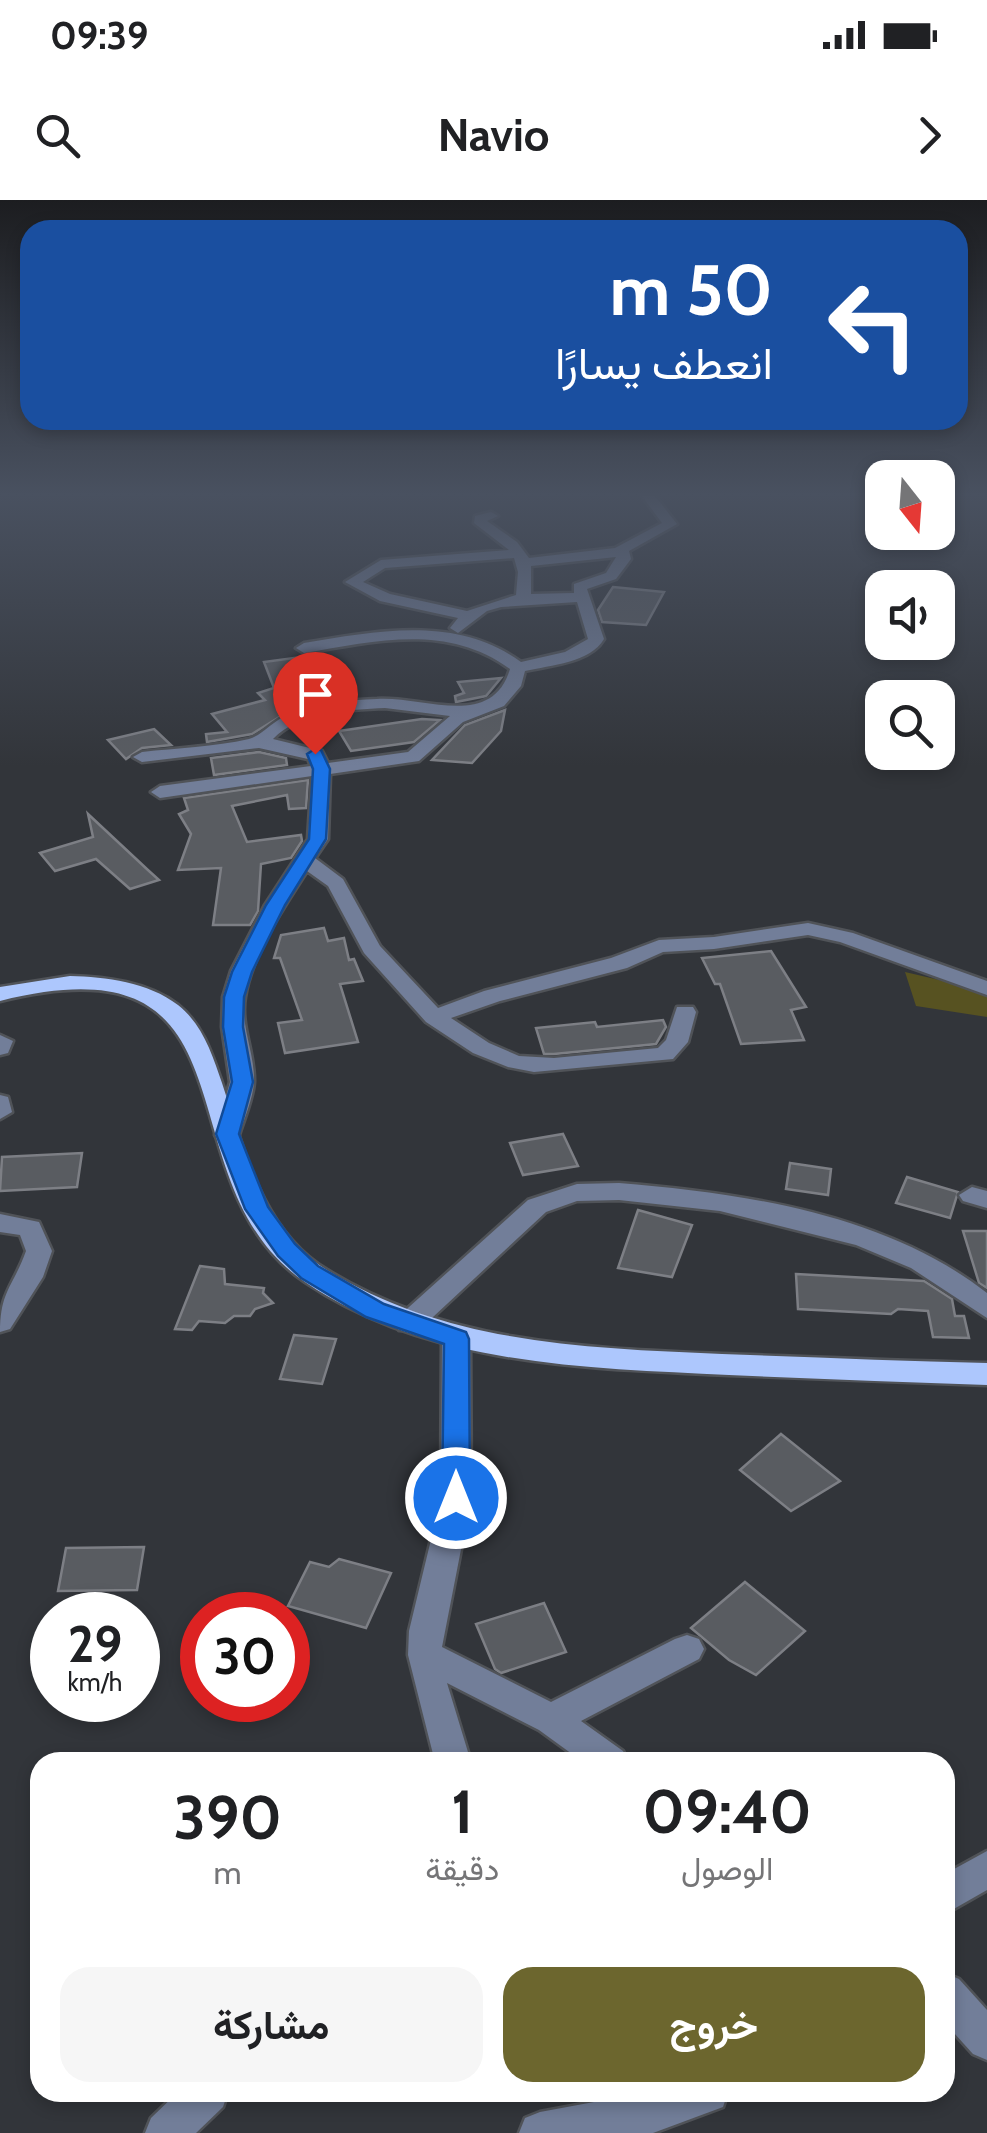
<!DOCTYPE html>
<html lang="ar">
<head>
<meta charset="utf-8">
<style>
	body { margin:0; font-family:Cabin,Vazirmatn,sans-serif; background:#f6f6f6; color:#202124; direction:rtl; height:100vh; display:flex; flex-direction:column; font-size:38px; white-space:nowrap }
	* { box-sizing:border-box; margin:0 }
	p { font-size:32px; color:#757577 }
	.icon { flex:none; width:55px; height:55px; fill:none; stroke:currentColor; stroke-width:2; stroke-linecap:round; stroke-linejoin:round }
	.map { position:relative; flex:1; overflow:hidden; direction:ltr }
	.panel { position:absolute; left:30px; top:1552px; width:925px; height:350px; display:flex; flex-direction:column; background:#fff; border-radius:30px; box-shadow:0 5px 15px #0003; direction:rtl }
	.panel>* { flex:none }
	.banner { position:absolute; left:20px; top:20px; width:948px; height:210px; border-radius:30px; box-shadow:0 5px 15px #0003; direction:rtl; background:#1a4fa0; color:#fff; overflow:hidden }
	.needle { width:65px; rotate:163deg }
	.controls { position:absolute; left:865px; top:260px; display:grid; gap:20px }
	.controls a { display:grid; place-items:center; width:90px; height:90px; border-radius:20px; background:#fff; box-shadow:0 5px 15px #0003; font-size:50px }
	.speed { position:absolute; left:30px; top:1392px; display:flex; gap:20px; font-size:50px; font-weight:700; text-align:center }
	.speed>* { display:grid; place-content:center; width:130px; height:130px; border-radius:50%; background:#fff; box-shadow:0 5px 15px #0003; line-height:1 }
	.speed small { font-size:25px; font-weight:400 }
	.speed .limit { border:15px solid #d22; background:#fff; color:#111 }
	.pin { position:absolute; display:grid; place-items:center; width:85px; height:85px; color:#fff; margin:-102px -42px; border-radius:50% 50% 50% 0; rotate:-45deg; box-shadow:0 0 10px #0007 }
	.pin .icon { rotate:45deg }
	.me { position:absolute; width:110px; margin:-55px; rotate:0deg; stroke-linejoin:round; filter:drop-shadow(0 0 8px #0008) }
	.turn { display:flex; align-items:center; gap:35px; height:210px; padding:0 30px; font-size:45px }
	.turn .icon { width:130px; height:130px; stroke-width:2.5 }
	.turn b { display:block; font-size:70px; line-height:85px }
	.eta { display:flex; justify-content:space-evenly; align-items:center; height:170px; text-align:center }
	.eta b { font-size:60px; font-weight:700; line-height:70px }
	.primary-button { display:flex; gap:20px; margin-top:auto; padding:20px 30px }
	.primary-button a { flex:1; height:115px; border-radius:30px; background:#6c662e; color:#fff; font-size:40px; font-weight:700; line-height:115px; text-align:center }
	.primary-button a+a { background:#f6f6f6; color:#202124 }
	.status { display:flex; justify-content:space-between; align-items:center; height:70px; padding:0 50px; background:#fff; direction:ltr }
	.status svg { height:28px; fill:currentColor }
	header { display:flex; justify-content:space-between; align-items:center; height:130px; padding:0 30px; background:#fff; font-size:45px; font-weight:700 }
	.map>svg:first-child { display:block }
</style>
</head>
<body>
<div class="status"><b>09:39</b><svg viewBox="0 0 49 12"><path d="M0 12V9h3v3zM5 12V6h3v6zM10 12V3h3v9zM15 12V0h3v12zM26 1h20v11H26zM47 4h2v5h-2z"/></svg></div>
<header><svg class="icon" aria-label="forward" viewBox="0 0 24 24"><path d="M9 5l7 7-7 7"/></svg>Navio<svg class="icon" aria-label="search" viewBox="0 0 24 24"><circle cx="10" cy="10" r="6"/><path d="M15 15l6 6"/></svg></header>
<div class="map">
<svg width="987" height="1933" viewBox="0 0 987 1933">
	<rect width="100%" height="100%" fill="#32353a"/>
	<!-- green -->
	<path fill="#575221" d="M905,772l82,19v26l-71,-11z"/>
	<!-- building -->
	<g fill="#595c61" stroke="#7d7f85" stroke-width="2.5">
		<path d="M613,387l51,5 -18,33 -44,-3 -4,-12z"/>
		<path d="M316,455l22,32 -48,12 4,9 -42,26 -45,8 -1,-8 21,-2 -15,-18 53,-14 -7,-7 16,-5 -10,-26z"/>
		<path d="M501,478l-15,18 -30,6 -1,-6 9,-3 -6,-11z"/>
		<path d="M505,510l-4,21 -29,32 -40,-3 33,-35z"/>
		<path d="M422,519l18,1 -26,22 -63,9 -12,-20z"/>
		<path d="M154,529l17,16 -29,3 -16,11 -18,-19z"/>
		<path d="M259,552l27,6 1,7 -73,10 -3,-17z"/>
		<path d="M308,580l-2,28 -17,1 -2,-14 -55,11 15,36 54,-7 1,6 -11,17 -30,6 -3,47 -8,14h-37l8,-57 -43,2 13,-36 -12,-20 9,-4 -4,-12z"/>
		<path d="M88,614l61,57 10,9 -29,9 -34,-30 -41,12 -15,-18 53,-16z"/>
		<path d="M324,728l4,13 16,-3 5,22 5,-1 9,22 -23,3 18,58 -73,11 -7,-30 24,-3 -22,-62h-6l7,-23z"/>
		<path d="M771,751l35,56 -15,3 13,30 -63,4 -21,-60h-5l-13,-26z"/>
		<path d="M663,820l3,7 -10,17 -102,10h-10l-8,-26 59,-6 2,5z"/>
		<path d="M563,934l15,32 -55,9 -13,-32z"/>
		<path d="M82,953l-5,34 -77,4 2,-34z"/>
		<path d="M790,963l41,6 -3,26 -42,-6z"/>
		<path d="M907,977l51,15 -8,26 -54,-15z"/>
		<path d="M638,1010l54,15 -20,52 -54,-9z"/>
		<path d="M963,1031h24v57l-8,-5z"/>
		<path d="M200,1066l24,3 1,15 39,4 -1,5 10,10 -18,6 -5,7h-16l-9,7 -26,-2 -7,9 -17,-1z"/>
		<path d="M796,1074l128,7 28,18 3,17h9l5,22 -36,-1 -5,-26 -30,-2 -7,5 -93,-5z"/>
		<path d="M294,1135l42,4 -14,45 -42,-5z"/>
		<path d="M781,1234l59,47 -49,30 -51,-41z"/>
		<path d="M144,1347l-7,43 -79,1 8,-43z"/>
		<path d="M339,1359l52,14 -25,55 -78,-22 22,-44 19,5z"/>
		<path d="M745,1382l60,49 -49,44 -27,-15 -38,-32z"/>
		<path d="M544,1403l22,49 -65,21 -6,-4 -19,-45z"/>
	</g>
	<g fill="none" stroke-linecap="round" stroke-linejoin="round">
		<defs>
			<g id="minor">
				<path d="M642,296h13l22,28 -48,27 2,8 -15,20 -29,10 17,50c-14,24 -53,26 -79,32l-4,15 -17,20 -41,16 -44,39 -89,13 -2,65 -13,19 28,21 37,67 58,62 46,-17 127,-33 48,-18 55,-3 94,-14 45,10 134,48v14l-147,-53 -32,-7 -94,14 -51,3 -36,16 -127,33 -49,17 38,25 30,13 35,2 104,-10 8,-8 11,-33h16l3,5 -8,30 -15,17 -139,13 -26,-5 -35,-14 -47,-31 -62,-69 -36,-67 -21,-15c-23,36 -55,82 -62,126 -5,29 10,56 9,85 -1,17 -10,37 -15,53l-3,5h-18l-3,-5 15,-53 -8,-55 1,-30 8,-26 34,-66 43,-66 4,-63 -152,22 -9,-6 9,-6 151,-20 -3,-7 -49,-11 -117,14 -9,-5 9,-5c35,-4 72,-5 107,-13 12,-3 24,-18 38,-24 28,-12 60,-15 90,-16 47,-3 115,31 133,-30 -63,-46 -134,-28 -206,-16l-8,-5 8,-5c74,-12 152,-28 217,19l44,-10 23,-13 -11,-37 -76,5 -14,4 -29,22 -8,-5 8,-10 -78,-17 -35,-19 36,-22 128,-10 -35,-27 1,-7 16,-4 7,4 -11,5 30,21 12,16 86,-10 47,-25zM616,357l-10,16 -32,11v9l-43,1v-28zM514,358l4,14 -2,23 -49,16 -77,-17 -27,-12 22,-14zM385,508l65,8 -42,36 -80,11 -6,-12 -49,-12c27,-28 76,-29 112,-31z"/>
				<path d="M0,835l13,6 -5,12 -8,2z"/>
				<path d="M0,895l8,2 4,15 -12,7z"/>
				<path d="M619,983c124,10 267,31 368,110v25l-76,-50 -55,-23 -136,-34 -101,-11 -42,1 -31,11 -127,118h-20l-4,-7 4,-7 129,-116 49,-16z"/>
				<path d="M972,987l15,4v17l-24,-7 -4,-6z"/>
				<path d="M0,1014l39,8 13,29 -9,26 -33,52 -10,3c0,-41 13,-45 26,-81l-6,-16 -20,-3z"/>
				<path d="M456,1129l10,3 4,7 1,159 -29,149 109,55 124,-63 12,-4 12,4 5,10 -5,10 -118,62 42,30 5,11h-45l-44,-32 -92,-47 24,79h-36l-27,-107 1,-24 32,-133 1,-159 4,-7z"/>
				<path d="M987,1651v39l-42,24v-40z"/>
				<path d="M945,1773l14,6 28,31v50l-14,-6 -28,-31z"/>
				<path d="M178,1892h50l-5,15 -27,26h-51l6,-15z"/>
				<path d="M648,1892h80l-5,15 -70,26h-134l6,-15 15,-6z"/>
			</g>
			<path id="major" d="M70,776c36,1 78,6 108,29 25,20 34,49 44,78 22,67 40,148 105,187 120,74 258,78 395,84 88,3 177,7 265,9v22c-86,-3 -172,-6 -258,-10 -143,-7 -300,-9 -424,-93 -149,-101 -34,-349 -305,-281v-14z"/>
		</defs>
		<!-- minor casing -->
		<use href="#minor" stroke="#505358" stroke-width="5"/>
		<!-- major casing -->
		<use href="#major" stroke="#505358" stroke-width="5"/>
		<!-- minor -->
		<use href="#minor" fill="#727e99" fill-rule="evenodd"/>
		<!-- major -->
		<use href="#major" fill="#adc7fd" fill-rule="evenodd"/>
	</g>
	<!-- sky -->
	<linearGradient id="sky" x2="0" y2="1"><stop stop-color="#1c1d20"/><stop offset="0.52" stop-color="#495160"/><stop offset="1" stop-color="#495160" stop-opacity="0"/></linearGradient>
	<rect width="987" height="566" fill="url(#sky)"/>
	<!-- route -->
	<path fill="#1a73e8" stroke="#114b97" stroke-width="2.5" d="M315,549l6,1 9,19 -4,70 -41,66 -33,67 -8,25 -1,30 10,55 -14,52 29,73 27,37 23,22 66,38 82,28 3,7 1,159 -4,8 -10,3 -10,-3 -4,-8 2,-154 -78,-27 -65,-39 -23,-22 -33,-47 -29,-75 16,-52 -9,-55 1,-30 8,-25 34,-67 43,-66 4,-70 -6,-15z"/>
</svg>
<div class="controls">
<a><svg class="needle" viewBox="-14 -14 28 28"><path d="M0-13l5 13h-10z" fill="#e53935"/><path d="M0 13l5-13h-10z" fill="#757577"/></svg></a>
<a><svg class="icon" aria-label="sound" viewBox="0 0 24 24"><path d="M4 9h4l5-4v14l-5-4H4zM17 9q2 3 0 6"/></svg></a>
<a><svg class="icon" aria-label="search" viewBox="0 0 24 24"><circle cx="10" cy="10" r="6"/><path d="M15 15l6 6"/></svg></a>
</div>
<div class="speed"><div>29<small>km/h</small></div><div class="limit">30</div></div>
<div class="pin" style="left:315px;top:554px;background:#d93025"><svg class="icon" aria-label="arrive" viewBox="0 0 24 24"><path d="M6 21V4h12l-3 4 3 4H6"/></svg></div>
<svg class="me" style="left:456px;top:1298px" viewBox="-20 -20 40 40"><circle r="17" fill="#1a73e8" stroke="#fff" stroke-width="3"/><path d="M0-11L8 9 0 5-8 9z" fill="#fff"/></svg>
<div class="banner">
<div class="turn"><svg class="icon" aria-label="left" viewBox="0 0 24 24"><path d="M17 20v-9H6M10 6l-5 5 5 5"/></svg><div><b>50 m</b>انعطف يسارًا</div></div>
</div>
<section class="panel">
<div class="eta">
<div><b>09:40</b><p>الوصول</p></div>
<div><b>1</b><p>دقيقة</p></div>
<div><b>390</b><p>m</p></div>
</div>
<div class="primary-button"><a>خروج</a><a>مشاركة</a></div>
</section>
</div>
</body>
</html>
